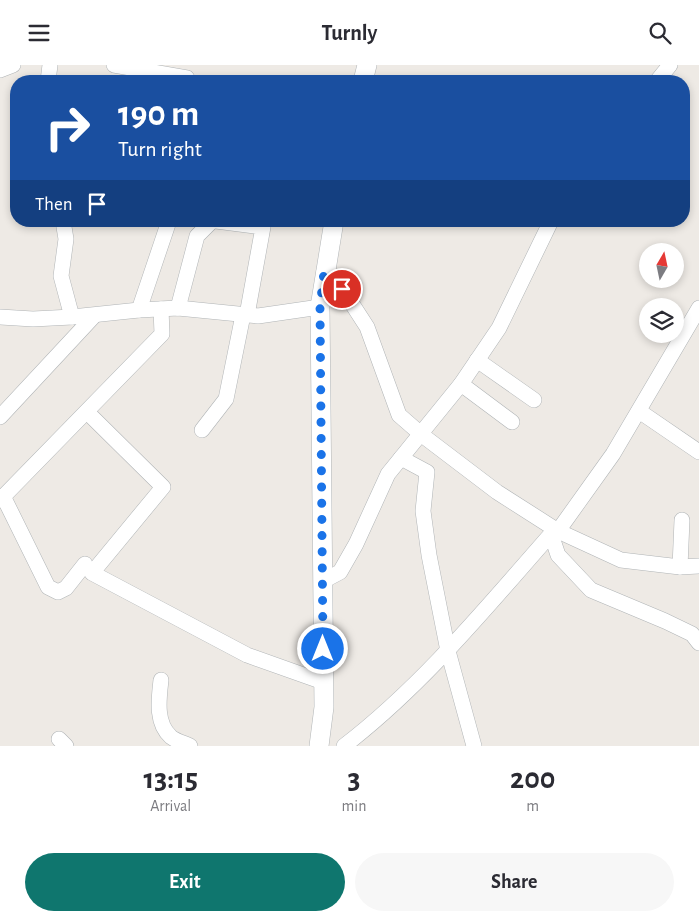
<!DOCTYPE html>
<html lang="en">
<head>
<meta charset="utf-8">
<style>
	body { margin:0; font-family:"Alegreya Sans",sans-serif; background:#f7f7f7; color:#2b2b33; height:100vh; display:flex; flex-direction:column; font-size:19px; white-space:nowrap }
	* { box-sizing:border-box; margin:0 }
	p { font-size:16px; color:#7c7c81 }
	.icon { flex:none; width:28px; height:28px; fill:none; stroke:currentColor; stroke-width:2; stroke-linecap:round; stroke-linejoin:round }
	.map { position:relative; height:681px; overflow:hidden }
	.details { display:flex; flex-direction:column; background:#fff; flex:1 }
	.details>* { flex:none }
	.top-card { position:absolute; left:10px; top:10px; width:680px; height:152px; border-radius:20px; box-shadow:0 2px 8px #0003; background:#1a4fa0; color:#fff; overflow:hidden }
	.needle { width:32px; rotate:9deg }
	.fabs { position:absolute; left:639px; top:178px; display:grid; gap:10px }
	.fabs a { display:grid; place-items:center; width:45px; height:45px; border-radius:50%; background:#fff; box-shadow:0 2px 8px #0003; font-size:25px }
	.pin { position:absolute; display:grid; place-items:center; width:42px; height:42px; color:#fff; margin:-21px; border:2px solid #fff; border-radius:50%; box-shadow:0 1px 5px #0007 }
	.me { position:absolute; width:55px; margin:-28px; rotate:0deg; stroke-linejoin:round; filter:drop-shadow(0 0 4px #0008) }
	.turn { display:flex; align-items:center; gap:18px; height:105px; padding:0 25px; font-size:22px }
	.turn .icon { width:65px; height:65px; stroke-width:2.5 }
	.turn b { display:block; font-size:35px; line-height:42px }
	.then { display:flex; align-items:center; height:48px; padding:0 25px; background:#0003; gap:10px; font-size:19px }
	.eta { display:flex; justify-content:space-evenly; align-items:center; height:85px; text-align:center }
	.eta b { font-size:30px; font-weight:700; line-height:35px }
	.button { display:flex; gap:10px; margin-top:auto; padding:10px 25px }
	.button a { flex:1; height:58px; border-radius:30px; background:#0f766e; color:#fff; font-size:20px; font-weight:700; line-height:58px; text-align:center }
	.button a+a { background:#f7f7f7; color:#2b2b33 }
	header { display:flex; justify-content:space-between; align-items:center; height:65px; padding:0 25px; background:#fff; font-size:22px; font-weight:700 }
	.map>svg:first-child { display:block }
</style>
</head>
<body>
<header><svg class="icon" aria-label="menu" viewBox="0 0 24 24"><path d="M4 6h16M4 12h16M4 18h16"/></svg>Turnly<svg class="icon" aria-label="search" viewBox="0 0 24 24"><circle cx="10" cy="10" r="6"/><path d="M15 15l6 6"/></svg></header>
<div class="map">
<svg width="699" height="681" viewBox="0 0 699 681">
	<rect width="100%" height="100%" fill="#eeeae5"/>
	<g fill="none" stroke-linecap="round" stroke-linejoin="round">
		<defs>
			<g id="minor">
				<path d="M114,0l73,13 -1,3"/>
				<path d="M0,5l13,-5"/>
				<path d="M48,16l2,-16"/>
				<path d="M657,16l13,-16"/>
				<path d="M63,156l3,18 -5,37 11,41"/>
				<path d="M216,156l47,6 -16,88"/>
				<path d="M324,207l10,4 33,51 32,88 23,20 75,57 61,39 63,29 59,7 19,-1"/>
				<path d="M178,243l19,-72 15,-15"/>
				<path d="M139,245l30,-89"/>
				<path d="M0,252l33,2 39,-2 67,-7 39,-2 80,8 62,-9"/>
				<path d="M477,295l57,40"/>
				<path d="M461,319l51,38"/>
				<path d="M639,346l60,41"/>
				<path d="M87,347l76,75 -71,86 155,82 76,27"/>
				<path d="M0,352l94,-101"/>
				<path d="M202,365l24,-31 17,-84"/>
				<path d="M401,393l26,14 -4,39 6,44 19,96 26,95"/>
				<path d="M4,433l44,89 10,5 8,-4 19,-24"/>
				<path d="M0,435l162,-166 -1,-25"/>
				<path d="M551,469l7,21 33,35 74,31 27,13 7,9"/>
				<path d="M680,502l2,-47"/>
				<path d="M323,516l17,-9 16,-28 32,-70 73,-90 38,-56 52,-107"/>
				<path d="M161,615c-2,18 -6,43 10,57 5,4 13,6 19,9"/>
				<path d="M59,674l7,7"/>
				<path d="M344,681c78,-60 142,-138 207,-212l7,-3 55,-77 86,-146"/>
			</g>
			<g id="tertiary">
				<path d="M363,16l4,-16"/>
				<path d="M319,681l5,-39 -4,-400 14,-86"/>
			</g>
		</defs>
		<!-- minor casing -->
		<use href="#minor" stroke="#b0b4b6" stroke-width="16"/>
		<!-- tertiary casing -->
		<use href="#tertiary" stroke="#b0b4b6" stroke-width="20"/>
		<!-- minor -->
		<use href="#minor" stroke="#fff" stroke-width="15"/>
		<!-- tertiary -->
		<use href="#tertiary" stroke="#fff" stroke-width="19"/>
	</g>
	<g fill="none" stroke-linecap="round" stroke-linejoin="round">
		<!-- route -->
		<path stroke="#1a73e8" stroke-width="9" stroke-dasharray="0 16.2" d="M323,584l-3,-342 4,-35 10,4 8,13"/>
	</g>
</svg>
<div class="fabs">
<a><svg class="needle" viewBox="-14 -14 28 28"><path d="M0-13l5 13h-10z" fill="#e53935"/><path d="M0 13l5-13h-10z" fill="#7c7c81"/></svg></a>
<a><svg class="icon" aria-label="layers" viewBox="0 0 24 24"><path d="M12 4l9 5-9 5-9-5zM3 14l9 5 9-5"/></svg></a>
</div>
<div class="pin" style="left:342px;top:224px;background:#d93025"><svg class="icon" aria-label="arrive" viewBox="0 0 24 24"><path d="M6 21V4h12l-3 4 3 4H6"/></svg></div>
<svg class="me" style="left:323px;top:584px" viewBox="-20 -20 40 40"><circle r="17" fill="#1a73e8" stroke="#fff" stroke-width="3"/><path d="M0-11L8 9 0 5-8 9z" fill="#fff"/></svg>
<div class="top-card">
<div class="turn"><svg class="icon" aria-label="right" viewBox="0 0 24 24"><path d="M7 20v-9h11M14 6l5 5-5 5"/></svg><div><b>190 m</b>Turn right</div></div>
<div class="then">Then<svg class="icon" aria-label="arrive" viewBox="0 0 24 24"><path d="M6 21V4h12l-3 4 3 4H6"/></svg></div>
</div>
</div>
<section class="details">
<div class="eta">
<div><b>13:15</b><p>Arrival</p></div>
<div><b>3</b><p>min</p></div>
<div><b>200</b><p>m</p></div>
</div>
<div class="button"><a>Exit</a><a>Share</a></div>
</section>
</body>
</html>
